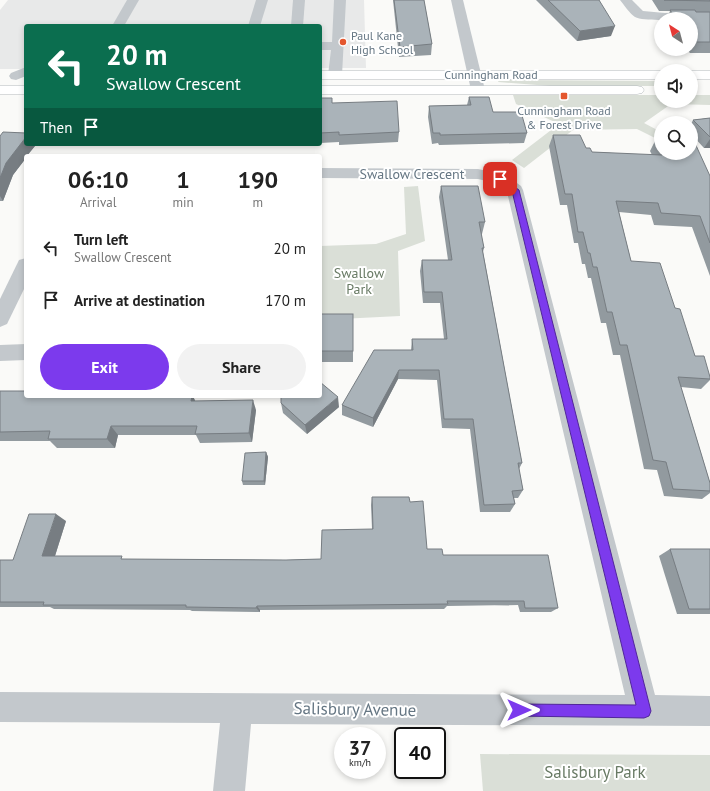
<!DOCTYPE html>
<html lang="en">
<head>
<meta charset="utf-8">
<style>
	body { margin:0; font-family:"PT Sans",sans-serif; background:#f2f2f2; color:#222; height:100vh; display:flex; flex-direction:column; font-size:15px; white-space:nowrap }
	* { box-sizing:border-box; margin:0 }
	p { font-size:13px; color:#767676 }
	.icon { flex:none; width:22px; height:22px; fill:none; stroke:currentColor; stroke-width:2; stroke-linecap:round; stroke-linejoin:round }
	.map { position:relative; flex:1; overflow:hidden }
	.panel { position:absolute; left:24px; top:154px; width:298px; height:244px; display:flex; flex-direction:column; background:#fff; border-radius:4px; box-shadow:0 2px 6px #0003 }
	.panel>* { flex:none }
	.top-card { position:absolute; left:24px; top:24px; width:298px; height:122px; border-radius:4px; box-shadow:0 2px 6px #0003; background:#0b6e4f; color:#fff; overflow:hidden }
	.needle { width:26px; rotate:324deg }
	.controls { position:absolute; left:654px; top:12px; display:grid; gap:8px }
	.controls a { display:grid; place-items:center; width:44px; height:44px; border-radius:50%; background:#fff; box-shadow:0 2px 6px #0003; font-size:20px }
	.speed { position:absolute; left:334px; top:727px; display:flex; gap:8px; font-size:20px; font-weight:700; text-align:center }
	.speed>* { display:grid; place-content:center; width:52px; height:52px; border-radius:50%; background:#fff; box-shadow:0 2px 6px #0003; line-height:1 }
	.speed small { font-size:10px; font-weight:400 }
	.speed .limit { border:2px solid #111; border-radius:6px; background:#fff; color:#111 }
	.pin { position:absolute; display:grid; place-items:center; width:34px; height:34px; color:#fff; margin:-17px; border-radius:8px; box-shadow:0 2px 6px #0006 }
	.me { position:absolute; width:44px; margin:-22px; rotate:90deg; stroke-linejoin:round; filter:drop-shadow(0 0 3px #0008) }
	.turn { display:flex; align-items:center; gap:14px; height:84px; padding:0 16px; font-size:18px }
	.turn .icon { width:52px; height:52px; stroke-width:2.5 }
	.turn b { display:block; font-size:28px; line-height:34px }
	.then { display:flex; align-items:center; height:38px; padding:0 16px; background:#0003; gap:8px; font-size:15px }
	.eta { display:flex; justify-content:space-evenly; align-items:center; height:68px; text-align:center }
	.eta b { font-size:24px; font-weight:700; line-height:28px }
	.action { display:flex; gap:8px; margin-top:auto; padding:8px 16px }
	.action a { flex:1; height:46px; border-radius:24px; background:#7c3aed; color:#fff; font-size:16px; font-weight:700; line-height:46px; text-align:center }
	.action a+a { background:#f2f2f2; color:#222 }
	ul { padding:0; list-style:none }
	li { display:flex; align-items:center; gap:12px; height:52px; padding:0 16px }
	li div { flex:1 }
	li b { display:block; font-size:15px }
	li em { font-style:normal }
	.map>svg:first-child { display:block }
</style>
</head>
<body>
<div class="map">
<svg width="710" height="791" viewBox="0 0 710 791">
	<rect width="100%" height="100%" fill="#fafaf8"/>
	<!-- built -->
	<path fill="#e8e9e9" d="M8,0h356l2,68h-46v-42h-294v43h-26v-59z"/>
	<!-- green -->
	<g fill="#dadfd7">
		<path d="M499,80l162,1v5h-111l-52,-4z"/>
		<path d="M513,95h148v6h30v-6h19v10l-39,-1 -27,19 17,9v9l-24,-12 -64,1 -49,38 -12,-8 47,-36 -43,-20z"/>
		<path d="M418,186l7,55 -27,10 2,65 -80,4v-74l56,-2 30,-10 -2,-47z"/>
		<path d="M480,754l230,1v36h-227z"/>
	</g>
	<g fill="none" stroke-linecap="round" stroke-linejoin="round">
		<defs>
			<g id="major">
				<rect x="320" y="71" width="341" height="8"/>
				<rect x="691" y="71" width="19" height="8"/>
				<rect x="0" y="86" width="26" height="8"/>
				<path d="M320,86h317l5,1 2,3 -2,3 -5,1h-317z"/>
			</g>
		</defs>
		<!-- major casing -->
		<use href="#major" stroke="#b5babe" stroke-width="1"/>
		<!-- minor -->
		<g fill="#c3c8cc" fill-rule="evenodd">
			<path d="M127,0h12l-15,26h-12z"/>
			<path d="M256,0h12l-8,26h-12z"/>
			<path d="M293,0h12l-2,26h-12z"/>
			<path d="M334,0h12l-4,75 -2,3h-10l-2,-3 3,-25h-11v-8h12z"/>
			<path d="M451,0h12l22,90 -2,3 -5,1 -5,-1 -2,-3z"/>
			<path d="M620,0h12l11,11 22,2h45v8h-19v-2c-13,0 -46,3 -56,-2 -5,-3 -11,-12 -15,-17z"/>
			<path d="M26,67v9l-10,4 -5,-1 -2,-3 2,-3z"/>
			<path d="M320,168l158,1 28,6 15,11 2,4 132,505 55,1v30l-459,-2 -6,67h-32l7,-68 -220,-1v-30l625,3 -118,-503 -12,-9 -17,-4 -158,-1z"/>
			<path d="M26,258v27l-19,39 -7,3v-28l19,-39z"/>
			<path d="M26,344v16l-26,1v-16z"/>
		</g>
		<!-- major -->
		<use href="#major" fill="#fff" fill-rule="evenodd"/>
	</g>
	<!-- wall -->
	<g fill="#929a9f">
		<path d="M393,0h31l8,44 -1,11 -32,2z"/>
		<path d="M536,0h63l12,36 -34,5z"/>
		<path d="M652,0h58v53h-20l-2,-2h-3l-2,-2h8v-30h-24l3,-8h-11z"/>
		<path d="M469,97l58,36 -3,10 -85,2 -1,-2 -6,1 -4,-27 1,-11 38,-1z"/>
		<path d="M320,98l12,5 67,29 -1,10 -59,3v-3l-19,1z"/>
		<path d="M710,118v30h-6l-13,-14v-10l2,-4z"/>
		<path d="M553,135l33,13 6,4 60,3 -2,-4 6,-12 54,37v100l-18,-49 -38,-2 -3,-10 -32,-3 12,49 44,47 20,48 15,21v3l-9,9 -20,-2 29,96v10l-8,6 -38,-3 -7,-26 -13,-1 -24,-114h-7l-7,-32h-5l-10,-45h-3l-3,-14h-3l-4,-21h-4l-7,-38h-7l-11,-59z"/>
		<path d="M0,136l26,8h9v2l-9,10v2l-13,17 -10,26h-3z"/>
		<path d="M50,144h24l-24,1z"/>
		<path d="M178,144h19l-19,1z"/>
		<path d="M197,144h52l-52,2z"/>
		<path d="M441,186l44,36 -3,12h-1l3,14 -1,4 39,211 -3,6 4,21 -5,8h-4l1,6 -5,8h-30l-10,-83 -28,-1 -5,-48 -39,-1 -25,48 -31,-12v-10l69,-55 1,-11h32l-4,-36h-17l-3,-32 2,-11h26l-9,-63z"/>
		<rect x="320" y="314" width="33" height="48"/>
		<path d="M0,391l26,5h167l2,5 61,9 -4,32 -52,1 -4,-8h-78l-3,13h-58l-7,-7h-50z"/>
		<path d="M281,403l58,4 -32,27 -24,-21z"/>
		<path d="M266,452l2,5 -3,28h-22l-1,-4z"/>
		<path d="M372,497l38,5 17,47 16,6 115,53 -7,4h-31l-2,-7 -71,1 -3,3 -184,1v2l-68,-1 -2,-1 -136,-1 -4,-2h-50v-47h13l53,-39 -11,35 69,3 162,1 35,-1 51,-30 -1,-24z"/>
		<path d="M670,549h40v65h-33l-18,-58z"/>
	</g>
	<!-- shaded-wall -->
	<g fill="#777d82">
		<path d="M615,26l-4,10 -34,5 3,-10z"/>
		<path d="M26,137v7h9v2l-8,10h-1v2l-13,17 -10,26 -3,-5v-18l6,-15z"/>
		<path d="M710,139v9h-6z"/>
		<path d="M399,370l-1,9 -25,48v-9z"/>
		<path d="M192,396h1l4,9 -6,-4z"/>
		<path d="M338,397l1,10 -32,27 -2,-9z"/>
		<path d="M253,400l3,10 -4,32 -3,-9z"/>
		<path d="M111,426l7,9 -3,13 -8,-9z"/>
		<path d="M266,452l2,5 -3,28 -1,-4z"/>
		<path d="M56,514l10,7 -13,41 -11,-6z"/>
		<path d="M257,606l3,4v2l-4,-4z"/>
	</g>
	<!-- building -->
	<g fill="#aab3b9" stroke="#777d82">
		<path d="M394,0h30l8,44 -32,3z"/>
		<path d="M548,0h51l16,26 -35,5z"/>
		<path d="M664,0h46v1z"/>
		<path d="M670,10h25l1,2h14v30h-15l-2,-2h-2v-21h-15z"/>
		<path d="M469,97h20l4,15h28l6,21 -87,2v-2h-7l-4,-27 42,-1z"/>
		<path d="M320,98h12v5l65,-2 2,31 -60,3v-3l-19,1z"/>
		<path d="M710,118v19l-17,-17z"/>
		<path d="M3,132l23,1v4l-20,26 -6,15v-42z"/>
		<path d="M553,135h27l6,13h4l2,4 70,3 -1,-2h30v-12h3l16,35v67l-10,-27 -39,-3 -3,-10 -42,-2 15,60 29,2 15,45 5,1 15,47h9l6,21v2l-32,-2 32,106v8l-37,-2 -7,-27 -13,-2 -26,-115h-7l-8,-33h-5l-10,-45h-4l-3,-14h-2l-5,-21h-5l-6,-38h-7z"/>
		<path d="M656,139l5,1v13z"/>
		<path d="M441,186h37l7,36h-6l5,26h-2l40,215h-4l5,27 -11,1 3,13 -31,1 -11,-86h-29l-5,-49h-40l-26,48 -31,-13 32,-55h39l-1,-11h35l-5,-47h-18l-2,-32h30z"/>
		<rect x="320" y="314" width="33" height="37"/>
		<path d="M320,382l18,15 -33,28 -24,-22v-7h39z"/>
		<path d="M0,391h26v5h166l-1,5 62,-1 -4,33 -54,1 2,-8h-86l-4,13h-59l2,-8 -50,1z"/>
		<path d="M266,452l-2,29h-22l3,-28z"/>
		<path d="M372,497h37l1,5 13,-1 4,48h15l1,6h105l10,53h-33l-1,-7h-77l1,3 -191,2 -1,2 -70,-1v-2h-143l1,-3h-44v-42h13l16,-46h27l-14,42h80l-1,3 165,1 35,-1 1,-29 51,-1z"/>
		<path d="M670,549h40v60h-21z"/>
	</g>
	<!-- route -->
	<path fill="#7c3aed" stroke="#51269a" d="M500,177l19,13 132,521 -2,5 -5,2 -125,-2 -4,-1 -2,-5 2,-4 4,-2 117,1 -124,-514 -15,-10 -1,-2z"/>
	<!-- markers -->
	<g fill="#e4572e" stroke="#fff" stroke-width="1.5">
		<circle cx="343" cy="42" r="4"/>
		<rect x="560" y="92" width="8" height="8" rx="2"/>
	</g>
	<g text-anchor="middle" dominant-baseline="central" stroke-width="4" stroke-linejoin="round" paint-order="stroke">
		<!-- far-poi labels -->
		<g font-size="12" fill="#657683" stroke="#fff" text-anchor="start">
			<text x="351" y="35">Paul Kane<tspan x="351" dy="14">High School</tspan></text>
			<text x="564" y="110" text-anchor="middle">Cunningham Road<tspan x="564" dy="14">&amp; Forest Drive</tspan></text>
		</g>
		<!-- far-street labels -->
		<g font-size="12" fill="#657683" stroke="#fff">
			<text x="491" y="74">Cunningham Road</text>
		</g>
		<!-- street labels -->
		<g font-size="14" fill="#657683" stroke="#fff">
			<text x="412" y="174">Swallow Crescent</text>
		</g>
		<!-- park labels -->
		<g font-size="14" fill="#687a64" stroke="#fff">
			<text x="359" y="273">Swallow<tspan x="359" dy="16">Park</tspan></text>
		</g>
		<!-- near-street labels -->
		<g font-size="17" fill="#657683" stroke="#fff">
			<text transform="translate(355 709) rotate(1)">Salisbury Avenue</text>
		</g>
		<!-- near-park labels -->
		<g font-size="17" fill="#687a64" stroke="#fff">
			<text x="595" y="772">Salisbury Park</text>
		</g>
	</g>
</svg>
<div class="controls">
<a><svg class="needle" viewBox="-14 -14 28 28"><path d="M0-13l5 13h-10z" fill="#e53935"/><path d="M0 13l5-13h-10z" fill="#767676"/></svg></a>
<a><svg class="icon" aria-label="sound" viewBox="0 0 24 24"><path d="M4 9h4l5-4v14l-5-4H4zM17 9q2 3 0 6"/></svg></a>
<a><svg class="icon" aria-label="search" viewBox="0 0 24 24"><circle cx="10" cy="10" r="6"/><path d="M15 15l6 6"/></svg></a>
</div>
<div class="speed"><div>37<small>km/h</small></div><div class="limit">40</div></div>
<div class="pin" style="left:500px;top:179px;background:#d93025"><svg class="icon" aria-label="arrive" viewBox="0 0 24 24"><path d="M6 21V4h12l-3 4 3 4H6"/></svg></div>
<svg class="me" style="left:519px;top:710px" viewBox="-20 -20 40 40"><path d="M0-17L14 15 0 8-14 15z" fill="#7c3aed" stroke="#fff" stroke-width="4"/></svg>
<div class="top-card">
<div class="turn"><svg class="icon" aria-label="left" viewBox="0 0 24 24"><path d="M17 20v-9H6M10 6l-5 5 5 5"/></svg><div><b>20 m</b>Swallow Crescent</div></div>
<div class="then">Then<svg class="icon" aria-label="arrive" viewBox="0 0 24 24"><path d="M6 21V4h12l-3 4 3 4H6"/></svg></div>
</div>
<section class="panel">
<div class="eta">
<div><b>06:10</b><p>Arrival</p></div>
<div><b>1</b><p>min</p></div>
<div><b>190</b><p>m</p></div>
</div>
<ul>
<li><svg class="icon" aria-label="left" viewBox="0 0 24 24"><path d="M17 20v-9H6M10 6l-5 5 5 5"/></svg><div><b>Turn left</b><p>Swallow Crescent</p></div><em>20 m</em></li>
<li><svg class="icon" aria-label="arrive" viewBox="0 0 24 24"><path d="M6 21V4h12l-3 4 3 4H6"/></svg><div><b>Arrive at destination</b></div><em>170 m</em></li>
</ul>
<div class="action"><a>Exit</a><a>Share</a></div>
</section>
</div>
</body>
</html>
